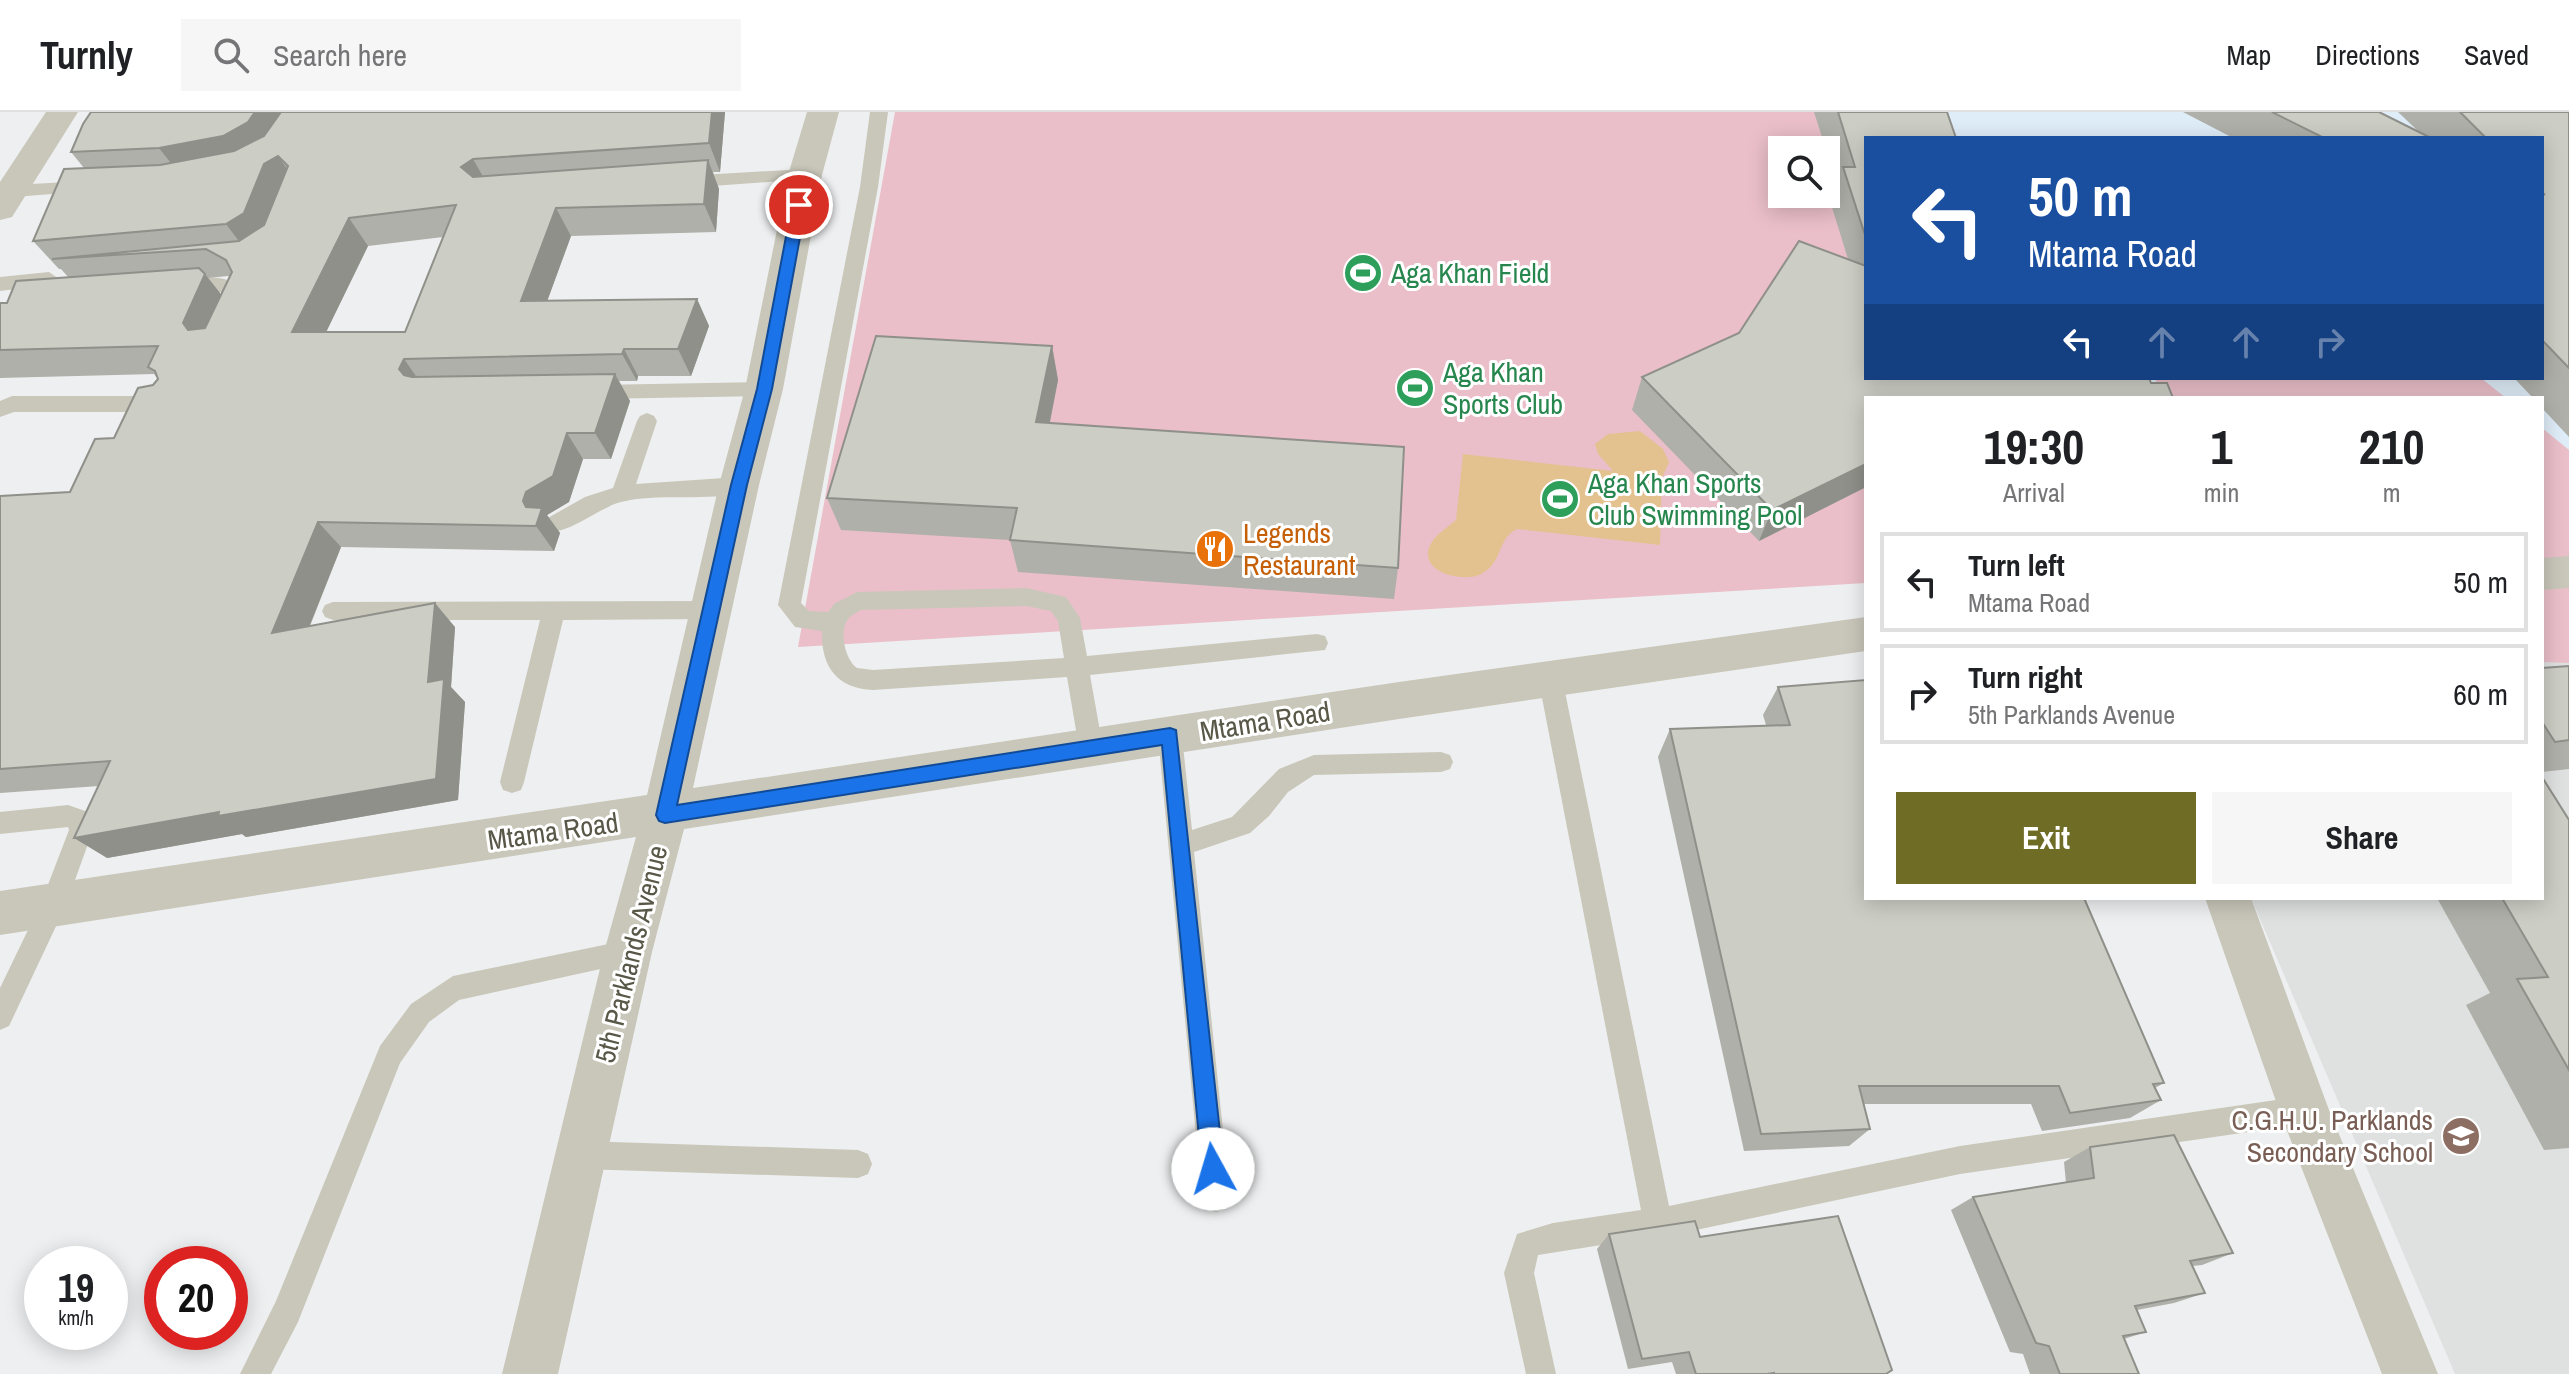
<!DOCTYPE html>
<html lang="en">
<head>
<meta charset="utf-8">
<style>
	body { margin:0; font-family:"Archivo Narrow",sans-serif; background:#f6f6f6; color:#202124; height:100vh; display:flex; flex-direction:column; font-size:30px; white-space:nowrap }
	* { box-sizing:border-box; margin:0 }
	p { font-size:26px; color:#757577 }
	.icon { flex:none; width:44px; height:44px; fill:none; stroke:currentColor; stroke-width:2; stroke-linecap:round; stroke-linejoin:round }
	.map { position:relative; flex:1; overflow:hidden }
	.details { position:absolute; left:1864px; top:284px; width:680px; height:504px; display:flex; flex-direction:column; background:#fff; border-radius:0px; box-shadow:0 4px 20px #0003 }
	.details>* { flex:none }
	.banner { position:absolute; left:1864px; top:24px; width:680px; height:244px; border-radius:0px; box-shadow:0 4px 20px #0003; background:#1a4fa0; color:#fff; overflow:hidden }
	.controls { position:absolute; left:1768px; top:24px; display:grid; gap:16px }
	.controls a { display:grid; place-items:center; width:72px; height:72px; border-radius:0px; background:#fff; box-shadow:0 4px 20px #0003; font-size:40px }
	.speed { position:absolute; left:24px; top:1134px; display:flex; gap:16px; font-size:40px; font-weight:700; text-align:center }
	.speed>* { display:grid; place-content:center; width:104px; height:104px; border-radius:50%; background:#fff; box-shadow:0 4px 20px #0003; line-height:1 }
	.speed small { font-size:20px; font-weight:400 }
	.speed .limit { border:12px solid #d22; background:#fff; color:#111 }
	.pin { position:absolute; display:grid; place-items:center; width:68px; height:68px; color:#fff; margin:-34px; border:4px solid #fff; border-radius:50%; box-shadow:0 2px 8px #0007 }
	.me { position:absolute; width:88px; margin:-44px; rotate:354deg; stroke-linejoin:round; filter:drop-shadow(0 0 6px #0008) }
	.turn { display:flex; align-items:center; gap:28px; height:168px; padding:0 32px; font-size:36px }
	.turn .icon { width:104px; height:104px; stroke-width:2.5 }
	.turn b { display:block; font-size:56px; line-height:68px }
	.lanes { display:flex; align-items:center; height:76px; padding:0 32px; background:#0003; justify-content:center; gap:40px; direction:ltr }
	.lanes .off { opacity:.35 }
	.eta { display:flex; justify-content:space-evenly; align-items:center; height:136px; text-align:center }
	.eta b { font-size:48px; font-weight:800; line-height:56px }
	.button { display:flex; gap:16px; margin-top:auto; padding:16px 32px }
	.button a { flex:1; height:92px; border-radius:0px; background:#6f6c26; color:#fff; font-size:32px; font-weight:800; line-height:92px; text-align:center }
	.button a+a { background:#f6f6f6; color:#202124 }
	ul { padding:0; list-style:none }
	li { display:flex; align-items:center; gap:24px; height:100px; margin:0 16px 12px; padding:0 16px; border:4px solid #e0e0e0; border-radius:0px }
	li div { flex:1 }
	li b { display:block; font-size:30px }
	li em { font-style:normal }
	header { display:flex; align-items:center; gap:48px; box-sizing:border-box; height:112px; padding:0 40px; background:#fff; border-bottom:2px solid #e0e0e0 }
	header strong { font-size:38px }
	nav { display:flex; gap:44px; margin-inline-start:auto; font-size:28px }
	.search { width:560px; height:72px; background:#f6f6f6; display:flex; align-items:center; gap:20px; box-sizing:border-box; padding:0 28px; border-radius:0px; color:#757577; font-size:30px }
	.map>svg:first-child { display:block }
</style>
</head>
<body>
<header>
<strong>Turnly</strong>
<div class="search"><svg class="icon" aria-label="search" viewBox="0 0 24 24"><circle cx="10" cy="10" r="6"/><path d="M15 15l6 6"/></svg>Search here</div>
<nav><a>Map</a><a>Directions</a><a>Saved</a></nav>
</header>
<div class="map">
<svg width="2569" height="1262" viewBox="0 0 2569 1262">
	<rect width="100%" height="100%" fill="#eeeff0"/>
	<!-- education -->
	<path fill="#dfe1e1" d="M2569,474v788h-114l-204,-476h291v-311z"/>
	<!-- medical -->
	<path fill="#dfedf8" d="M1904,0h665v429l-27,1v-144h-522l-8,-20h530v-240h-627z"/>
	<!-- green -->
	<g fill="#eabfc9" fill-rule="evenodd">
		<path d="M895,0h968l3,26v445l-1068,64zM1782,38h44v44h-44z"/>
		<path d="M2154,266h327l25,20h-339z"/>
		<path d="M2542,316l27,22v213l-27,-1z"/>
	</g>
	<!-- water -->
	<path fill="#e4c290" d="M1640,319l23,18 6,13 -7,16 -2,67 -143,-16c-21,10 -13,35 -38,46 -15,6 -52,0 -51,-22 1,-15 19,-25 28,-33l7,-66 150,17 -15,-17 -3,-10 13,-10z"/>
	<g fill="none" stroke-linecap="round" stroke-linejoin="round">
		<!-- lane -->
		<g fill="#c9c7ba" fill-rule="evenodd">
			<path d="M870,0h18l-10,75 -77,416 8,8 19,1 6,-8 23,-12 169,-4 40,9 14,21 7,38 230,-22 8,2 3,7 -3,7 -235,25 13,73 -3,7 -9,3 -9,-3 -3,-7 -12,-71 -194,13c-37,-2 -52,-24 -51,-59l-27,-4 -17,-22 82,-418zM1026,494l25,5 7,10 6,37 -191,12 -16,-2c-12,-8 -19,-38 -8,-50 1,-2 10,-7 12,-8z"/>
			<path d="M805,57l9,6 -3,4 -127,9 -9,-6 9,-6z"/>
			<path d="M86,69l6,2 3,4 -3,4 -79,6 -9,-6 9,-6z"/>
			<path d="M49,160l10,7 -3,5 -56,7v-14z"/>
			<path d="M198,166c24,-2 41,1 53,23l-6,12h-14l-3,-5 3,-7 -10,-9 -39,2 -10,-7 3,-5z"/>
			<path d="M764,270l7,2 3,5 -3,5 -7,2 -169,3 -7,-2 -3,-5 3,-5 7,-2z"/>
			<path d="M12,284h149l7,3 3,5 -3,5 -7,3h-147l-14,5v-16z"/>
			<path d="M647,301l7,3 3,5 -21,63 103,-7 8,2 3,6 -3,6c-40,12 -86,1 -126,11 -21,5 -56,35 -75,29l-3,-6 3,-6 39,-22 28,-9 24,-67 3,-5z"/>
			<path d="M710,489l8,3 3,6 -3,6 -8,3 -147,1 -39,162 -3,8 -9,3 -9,-3 -3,-8 40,-162h-207l-8,-3 -3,-6 3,-6 8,-3z"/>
			<path d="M1550,555l8,3 4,7 107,529 291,-60 344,-50 10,4 4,10 -4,10 -10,4 -344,50 -264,56 -158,25 -4,18 22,101h-30l-22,-101 13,-39 36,-11 88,-13 -103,-533 4,-7z"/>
			<path d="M1170,614l8,3 4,7 10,94 40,-13 47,-48 35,-14 127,-3 9,3 3,7 -3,7 -9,3 -127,3 -26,17 -19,24 -19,17 -56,19 36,346 -4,10 -10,4 -10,-4 -4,-10 -44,-462 4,-7z"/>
			<path d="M68,693l20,7 5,18 -27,75 -57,121 -9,4v-42l41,-85 28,-73 -1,-3 -68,7v-22z"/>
			<path d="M628,828l9,3 4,9 -4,9 -178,39 -30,22 -29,41 -102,259 -27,52h-31l36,-73 104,-255 31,-42 42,-28z"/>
			<path d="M582,1029l276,9 10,4 4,10 -4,10 -10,4 -276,-9 -10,-4 -4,-10 4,-10z"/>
		</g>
		<!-- street -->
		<g fill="#c9c7ba" fill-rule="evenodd">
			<path d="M46,0h32l-66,105 -12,3v-38z"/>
			<path d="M807,0h32l-17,63 -39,214 -24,96 -66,303 706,-106 467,-65v34l-467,68 -715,110 -32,123 -94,422h-56l102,-422 32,-115 -636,98v-44l647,-96 72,-310 26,-96 43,-214z"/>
			<path d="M2569,444v32l-27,2v-32z"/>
			<path d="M2205,786h46l78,212 109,264h-56l-103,-264z"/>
		</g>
	</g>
	<!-- wall -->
	<g fill="#afb0a9" fill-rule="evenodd">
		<path d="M91,0h634l-5,60h-7l6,17 -3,43 -145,4 -24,65 150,-2 12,27 -18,50h-53l-1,5h-18l11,20 -19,58h-28l-14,43 -22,13 13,18 -6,18 -213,-4 -31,79 145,1 -4,60 14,15 -7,98 -212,37 -4,-3 -135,24 -8,-72 -99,7v-297l70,-4 44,-54 44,-59 -4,-5 -154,4v-75h7l62,-25 -8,-9h-2l-26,-28 51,-73 -13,-16zM443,125l-38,95h-79l42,-86zM228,164l2,1 -9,17 -13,-16z"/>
		<path d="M1814,0h133l-81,26v349l-107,54 -127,-131 10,-33 97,-44 109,-74 -18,-58 7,-17z"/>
		<path d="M2183,0h196l39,19 -20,-19h171v325l-27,-29v-10h-9l-19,-20h28v-240h-309z"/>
		<path d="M1052,234l6,34 -8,43 348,145 -4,31 -376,-27 -8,-32 -169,-10 -14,-32z"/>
		<path d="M2569,554v103l-27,3v-104z"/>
		<path d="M1778,575l88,211 298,185 -9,5 6,12 -31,18 -88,13 -11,-27h-167l6,25 -21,17 -105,5 -86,-394 12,-28 96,-4 -3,-10z"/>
		<path d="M2569,708v328l-25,2 -78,-145 24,-12 -53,-95h105z"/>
		<path d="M2090,1035l143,106 -31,12 -10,1 13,27 -31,10 -37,7 9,22 -22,7 15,35h-109l-7,-20 -13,-2 -59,-142 22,-13 93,-14 -2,-21z"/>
		<path d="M1609,1122l91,3 186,137h-210l-4,-12 -44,7 -31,-120z"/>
	</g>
	<!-- shaded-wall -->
	<g fill="#8f908a">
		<path d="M255,0h38l-25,38 -87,26 -22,-28z"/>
		<path d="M712,0h13l-5,60 -11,-29z"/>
		<path d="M278,44l20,28 -51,68 -21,-28 38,-60z"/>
		<path d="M473,47l16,28 -12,8 -16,-28z"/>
		<path d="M708,48l11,29 -3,43 -12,-28z"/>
		<path d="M556,96l15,28 -34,93 -16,-28z"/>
		<path d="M349,106l19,28 -55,113 -21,-27z"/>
		<path d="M205,162l22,28 -21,49 -23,-28z"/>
		<path d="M697,187l12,27 -18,50 -13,-27z"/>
		<path d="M1052,234l6,34 -15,76 -7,-34z"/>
		<path d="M624,237l14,27 -1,5 -15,-27z"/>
		<path d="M404,247l19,27 -5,10 -19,-27z"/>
		<path d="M615,262l15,27 -19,58 -16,-26z"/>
		<path d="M567,321l16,26 -14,43 -22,13 13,18 -6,18 -18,-25 -13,-25 3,-9z"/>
		<path d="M1866,352v23l-107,54 13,-31z"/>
		<path d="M318,410l23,25 -44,110 -25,-24z"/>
		<path d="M435,491l20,24 -4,60 14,15 -7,98 -212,37 -4,-3 -135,24 -33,-20 354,-156z"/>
	</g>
	<!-- building -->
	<g fill="#cccdc5" stroke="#8f908a" stroke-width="2" fill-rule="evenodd">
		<path d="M91,0h164l-7,10 -25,14 -64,12 -88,4 12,-28z"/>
		<path d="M281,0h431l-3,31 -236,16 -12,8 12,10 235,-17 -4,44 -148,4 -35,93 176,-2 -19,50h-54l-2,5 -218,5 -5,10 5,6 8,2 203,-3 -20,59h-28l-14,43 -27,16 -3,9 3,6 16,1 -6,18 -218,-4 -46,111 163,-30 -7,79 16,-3 -8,100 -218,37 1,-4 -145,26 36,-77 -110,8v-273l70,-4 25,-53 19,-1 24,-50 15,-3 5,-6 -3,-8 -7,-4 10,-21 -158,4v-47h7l9,-22 183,-13 6,6 -22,49 5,7 17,-2 27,-56 -6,-12 -20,-11 -154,10 187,-18 25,-16 24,-59 -10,-10 -14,8 -20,49 -18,11 -193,17 31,-72 96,-4 74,-14 30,-15zM456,93l-51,127h-113l57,-114z"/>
		<path d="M1838,0h109l9,26h-90v100l-23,-71h12z"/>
		<path d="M2272,0h107l52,26h-107z"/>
		<path d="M2460,0h109v256l-27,-28v-147l3,2 -3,-3v-54h-56z"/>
		<path d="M1799,129l67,25v112h283l2,5h16l6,15h-307v66l-94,46 -130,-133 97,-44z"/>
		<path d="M876,224l176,10 -16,76 368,25 -6,121 -388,-28 7,-32 -190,-10z"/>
		<path d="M2569,554v74l-14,2 -13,-20v-54z"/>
		<path d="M1866,568v218h218l80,185 -11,1 8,16 -91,13 -11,-27h-200l11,43 -109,5 -91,-405 120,-4 -12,-38z"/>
		<path d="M2542,665l27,43v250l-52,-91 31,-2 -46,-79h40z"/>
		<path d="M2174,1023l59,118 -43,8 15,32 -70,13 11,26 -23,4 16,38h-79l-11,-28 -13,-3 -63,-146 121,-19 -4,-31z"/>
		<path d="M1838,1104l54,154 -6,4h-112v-1l-7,1h-71l-7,-22 -47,7 -33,-125 86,-13 5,16z"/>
	</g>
	<!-- route -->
	<path fill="#1a73e8" stroke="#114b97" stroke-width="2" d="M799,89l7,4 -34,184 -25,96 -70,320 493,-77 6,2 48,439 -4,7 -7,4 -8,-4 -3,-7 -40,-424 -497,78 -6,-2 -3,-6 75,-330 26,-96 35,-184z"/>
	<!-- icons -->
	<defs>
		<symbol id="stadium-disc" viewBox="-11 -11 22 22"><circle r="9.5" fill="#2e9e5b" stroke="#fff"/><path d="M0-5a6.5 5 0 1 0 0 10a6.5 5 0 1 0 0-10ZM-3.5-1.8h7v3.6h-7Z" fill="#fff"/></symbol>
		<symbol id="restaurant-disc" viewBox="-11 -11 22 22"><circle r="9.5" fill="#e8710a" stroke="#fff"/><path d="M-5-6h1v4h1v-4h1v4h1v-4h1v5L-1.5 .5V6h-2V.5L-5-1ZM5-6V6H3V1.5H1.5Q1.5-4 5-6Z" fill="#fff"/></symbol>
		<symbol id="school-disc" viewBox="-11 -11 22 22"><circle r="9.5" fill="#8d6e63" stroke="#fff"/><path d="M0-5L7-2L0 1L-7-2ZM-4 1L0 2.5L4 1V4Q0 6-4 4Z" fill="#fff"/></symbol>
	</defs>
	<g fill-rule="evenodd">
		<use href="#stadium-disc" x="1341" y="139" width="44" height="44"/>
		<use href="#stadium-disc" x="1393" y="254" width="44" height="44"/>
		<use href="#stadium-disc" x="1538" y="365" width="44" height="44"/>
		<use href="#restaurant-disc" x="1193" y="415" width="44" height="44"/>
		<use href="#school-disc" x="2439" y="1002" width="44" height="44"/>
	</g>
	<g text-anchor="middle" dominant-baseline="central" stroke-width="6" stroke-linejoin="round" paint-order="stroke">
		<!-- leisure labels -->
		<g font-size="28" fill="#27864d" stroke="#fff" text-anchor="start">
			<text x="1391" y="161">Aga Khan Field</text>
			<text x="1443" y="260">Aga Khan<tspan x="1443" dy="32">Sports Club</tspan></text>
			<text x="1588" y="371">Aga Khan Sports<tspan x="1588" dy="32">Club Swimming Pool</tspan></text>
		</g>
		<!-- food labels -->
		<g font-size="28" fill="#c56008" stroke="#fff" text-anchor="start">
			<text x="1243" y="421">Legends<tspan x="1243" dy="32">Restaurant</tspan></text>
		</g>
		<!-- street labels -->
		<g font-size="28" fill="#595747" stroke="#fff">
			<text transform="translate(1265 609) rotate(-9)">Mtama Road</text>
			<text transform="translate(553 719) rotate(-8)">Mtama Road</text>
			<text transform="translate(631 842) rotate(-76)">5th Parklands Avenue</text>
		</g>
		<!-- education labels -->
		<g font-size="28" fill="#785e54" stroke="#fff" text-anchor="end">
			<text x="2433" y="1008">C.G.H.U. Parklands<tspan x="2433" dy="32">Secondary School</tspan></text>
		</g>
	</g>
</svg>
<div class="controls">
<a><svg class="icon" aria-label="search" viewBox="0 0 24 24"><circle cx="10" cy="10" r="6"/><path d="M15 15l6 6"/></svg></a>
</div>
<div class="speed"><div>19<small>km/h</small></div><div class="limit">20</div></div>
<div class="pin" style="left:799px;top:93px;background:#d93025"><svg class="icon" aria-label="arrive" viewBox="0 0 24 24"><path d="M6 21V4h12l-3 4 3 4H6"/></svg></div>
<svg class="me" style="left:1213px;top:1057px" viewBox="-20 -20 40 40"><circle r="19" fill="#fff"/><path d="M0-13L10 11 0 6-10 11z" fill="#1a73e8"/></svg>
<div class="banner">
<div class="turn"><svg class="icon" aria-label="left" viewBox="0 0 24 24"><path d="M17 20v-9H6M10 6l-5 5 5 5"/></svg><div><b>50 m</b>Mtama Road</div></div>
<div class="lanes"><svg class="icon" aria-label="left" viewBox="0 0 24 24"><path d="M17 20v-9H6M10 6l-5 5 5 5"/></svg><svg class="icon off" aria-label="ahead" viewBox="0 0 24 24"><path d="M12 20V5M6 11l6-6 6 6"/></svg><svg class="icon off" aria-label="ahead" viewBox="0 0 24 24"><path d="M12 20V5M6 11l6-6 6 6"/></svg><svg class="icon off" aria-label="right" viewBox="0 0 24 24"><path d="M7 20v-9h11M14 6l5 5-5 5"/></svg></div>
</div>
<section class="details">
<div class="eta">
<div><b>19:30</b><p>Arrival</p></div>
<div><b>1</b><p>min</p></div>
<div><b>210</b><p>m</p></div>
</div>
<ul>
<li><svg class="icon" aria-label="left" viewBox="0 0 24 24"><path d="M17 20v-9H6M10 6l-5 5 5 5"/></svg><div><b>Turn left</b><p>Mtama Road</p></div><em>50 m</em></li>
<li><svg class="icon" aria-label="right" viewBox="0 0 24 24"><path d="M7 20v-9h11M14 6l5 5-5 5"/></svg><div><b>Turn right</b><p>5th Parklands Avenue</p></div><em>60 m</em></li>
</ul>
<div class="button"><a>Exit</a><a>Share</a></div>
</section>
</div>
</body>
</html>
